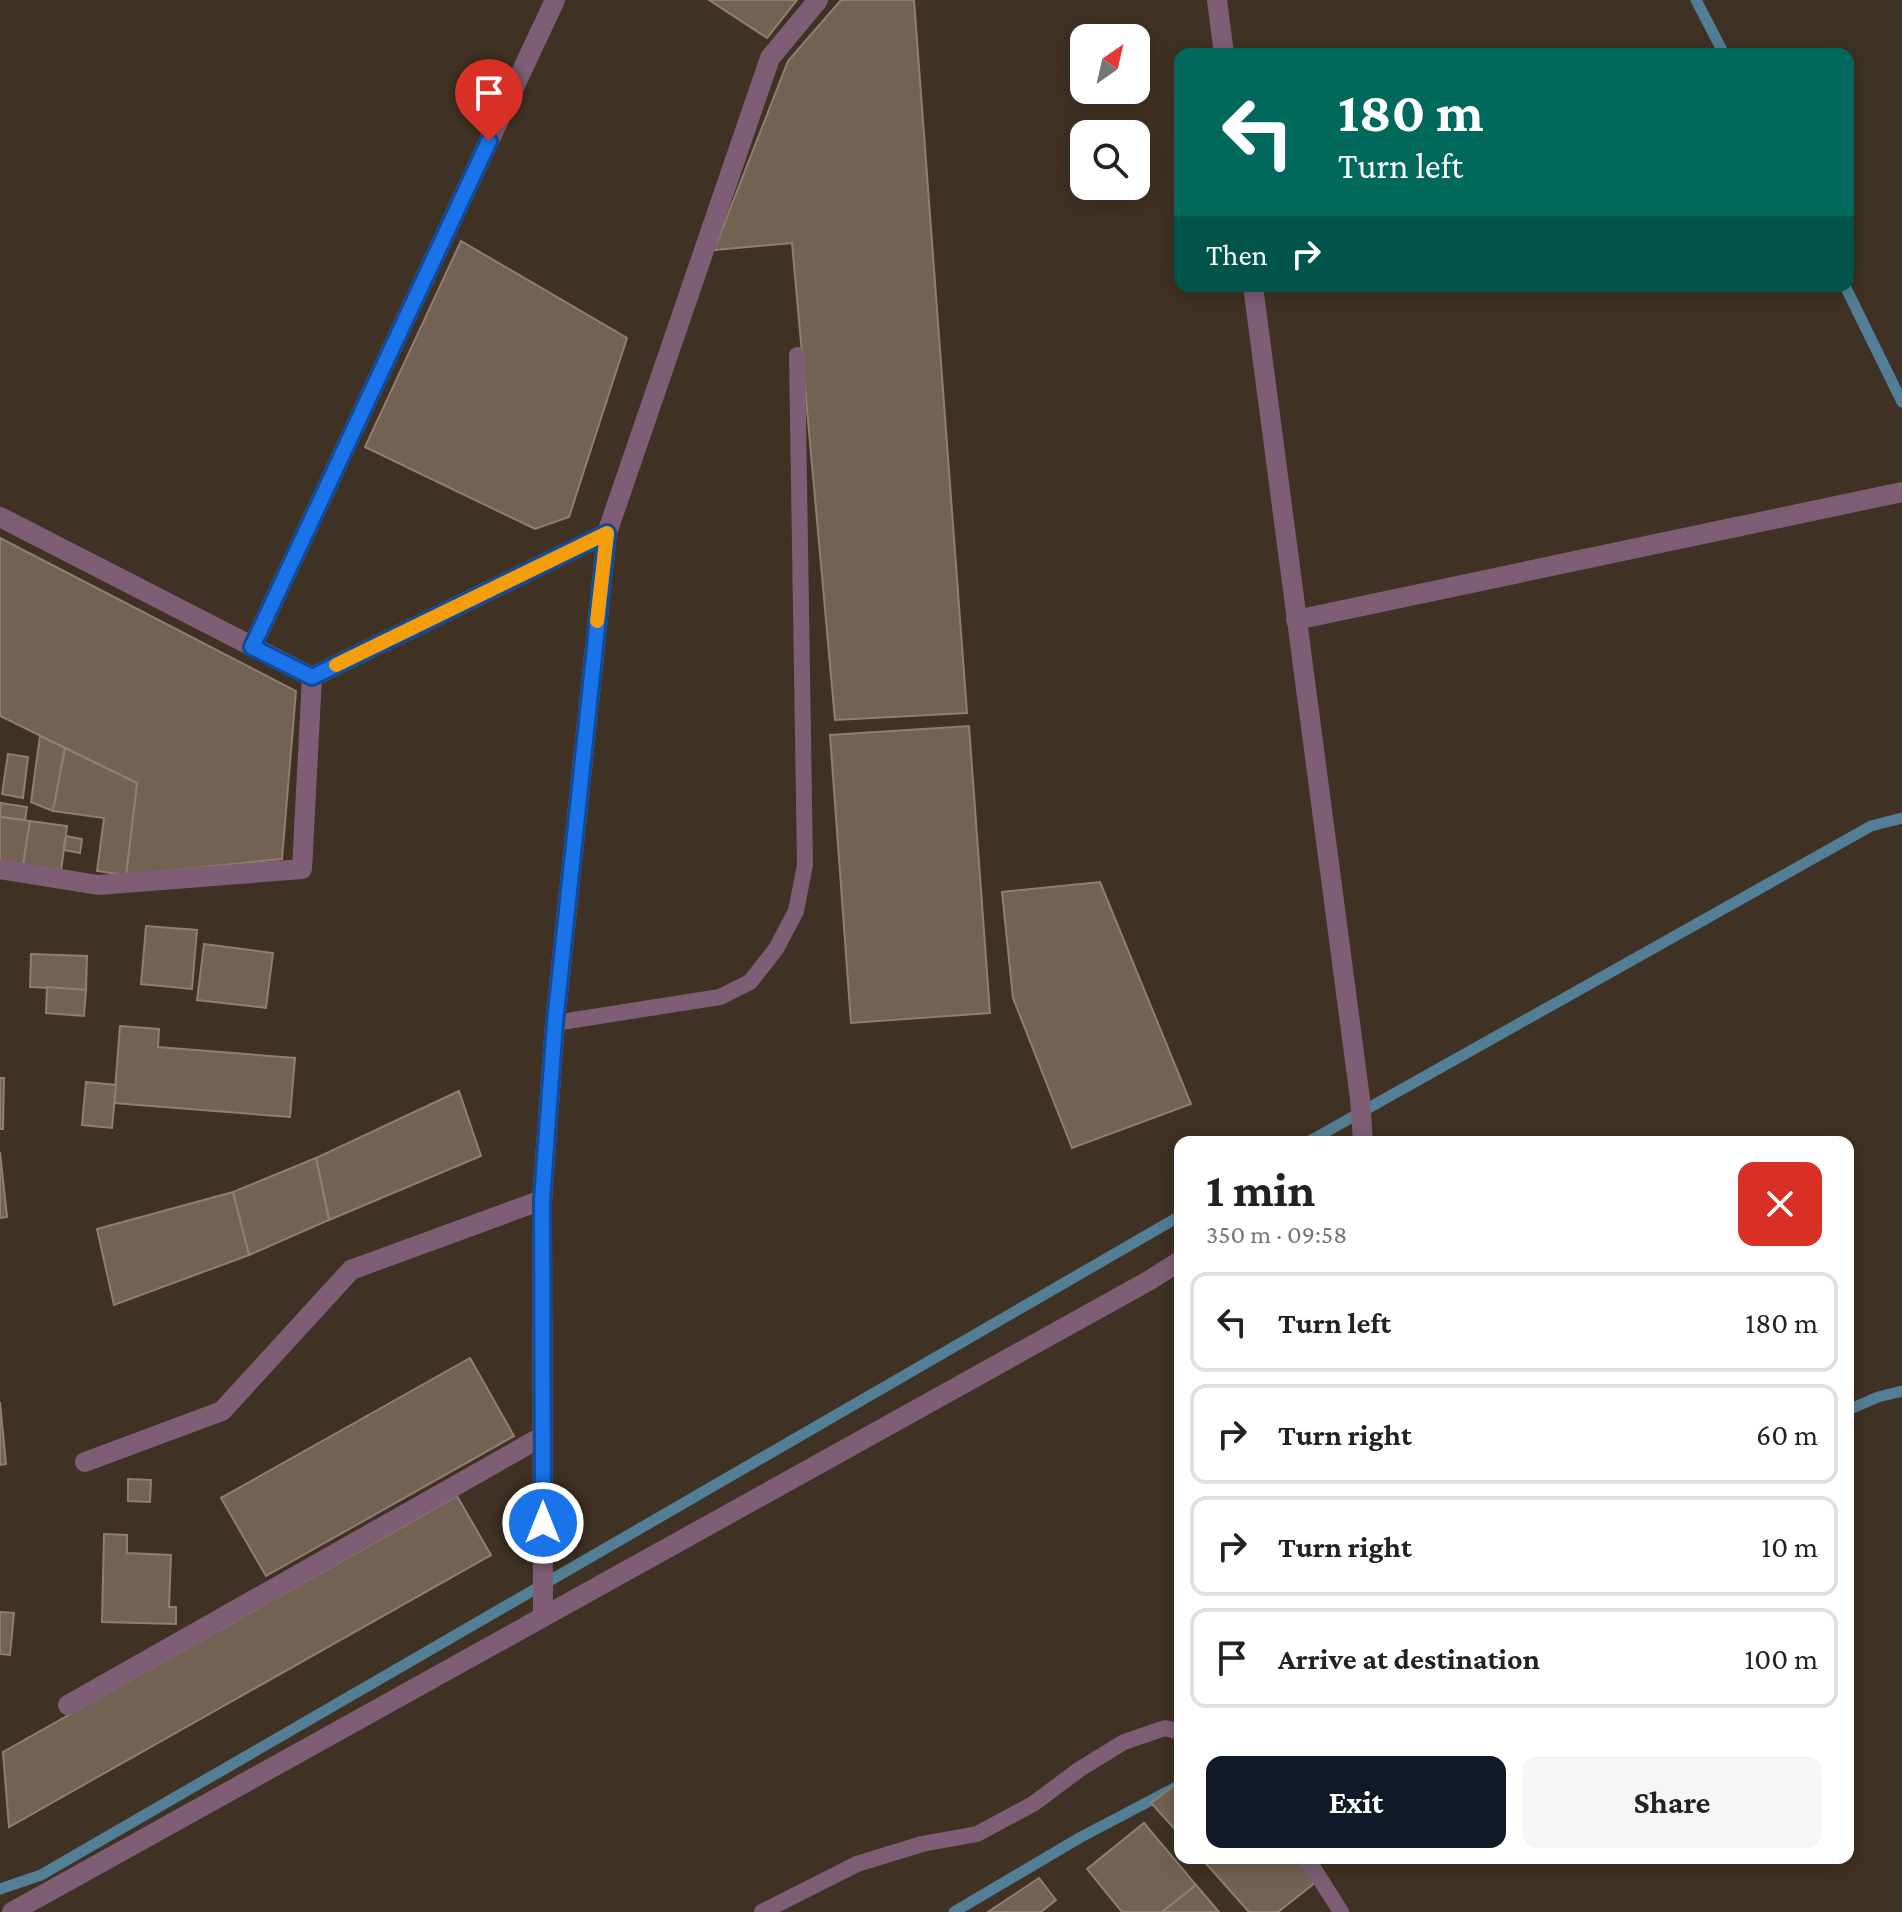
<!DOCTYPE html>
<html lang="en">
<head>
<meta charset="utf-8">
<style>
	body { margin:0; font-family:"Crimson Pro",serif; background:#f6f6f6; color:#222; height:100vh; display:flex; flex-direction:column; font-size:30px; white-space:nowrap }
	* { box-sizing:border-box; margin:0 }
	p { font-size:26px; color:#767676 }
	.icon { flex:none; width:44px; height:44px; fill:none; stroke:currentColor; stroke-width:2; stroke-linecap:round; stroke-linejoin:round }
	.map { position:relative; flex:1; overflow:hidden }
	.sheet { position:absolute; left:1174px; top:1136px; width:680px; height:728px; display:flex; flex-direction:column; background:#fff; border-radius:16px; box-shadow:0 4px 20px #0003 }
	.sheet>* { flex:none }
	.banner { position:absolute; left:1174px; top:48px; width:680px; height:244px; border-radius:16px; box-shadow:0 4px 20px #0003; background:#00695c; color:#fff; overflow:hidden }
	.needle { width:52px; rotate:34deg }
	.buttons { position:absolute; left:1070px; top:24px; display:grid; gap:16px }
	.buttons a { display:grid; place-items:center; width:80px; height:80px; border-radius:16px; background:#fff; box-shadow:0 4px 20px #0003; font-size:40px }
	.pin { position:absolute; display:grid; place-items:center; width:68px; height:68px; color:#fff; margin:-82px -34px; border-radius:50% 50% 50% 0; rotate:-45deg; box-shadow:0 0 8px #0007 }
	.pin .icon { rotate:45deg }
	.me { position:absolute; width:88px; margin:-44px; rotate:0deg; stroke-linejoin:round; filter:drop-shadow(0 0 6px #0008) }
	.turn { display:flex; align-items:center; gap:28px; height:168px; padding:0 32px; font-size:36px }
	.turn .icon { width:104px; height:104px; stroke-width:2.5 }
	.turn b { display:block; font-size:56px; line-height:68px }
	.then { display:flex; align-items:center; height:76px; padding:0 32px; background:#0003; gap:16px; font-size:30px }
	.round { display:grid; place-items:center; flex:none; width:84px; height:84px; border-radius:16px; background:#f6f6f6 }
	.summary { display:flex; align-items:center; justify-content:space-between; height:136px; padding:0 32px }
	h1 { font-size:48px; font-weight:700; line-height:60px }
	.button { display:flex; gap:16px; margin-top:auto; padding:16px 32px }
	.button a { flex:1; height:92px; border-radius:16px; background:#111827; color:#fff; font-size:32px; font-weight:700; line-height:92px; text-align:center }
	.button a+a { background:#f6f6f6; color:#222 }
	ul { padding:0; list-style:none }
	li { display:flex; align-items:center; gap:24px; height:100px; margin:0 16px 12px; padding:0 16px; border:4px solid #e0e0e0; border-radius:16px }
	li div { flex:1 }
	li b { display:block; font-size:30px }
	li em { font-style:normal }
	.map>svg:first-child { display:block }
</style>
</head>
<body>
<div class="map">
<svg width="1902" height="1912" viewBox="0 0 1902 1912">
	<rect width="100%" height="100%" fill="#3f3123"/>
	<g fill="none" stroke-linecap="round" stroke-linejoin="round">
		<!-- stream -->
		<g stroke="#527f96" stroke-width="11">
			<path d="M1696,0l28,54"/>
			<path d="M1845,286l57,116"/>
			<path d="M1308,1142l563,-316 31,-8"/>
			<path d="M1848,1410l30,-13 24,-6"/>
			<path d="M0,1889l41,-14 1139,-659"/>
			<path d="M954,1912l127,-75 99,-52"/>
		</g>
	</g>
	<!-- building -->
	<g fill="#736154" stroke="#917e70" stroke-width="2">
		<path d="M709,0h88l-30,38z"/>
		<path d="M841,0h73l53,713 -132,7 -43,-477 -78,7 74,-189z"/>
		<path d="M461,241l166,97 -58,179 -34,12 -170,-82z"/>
		<path d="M0,538l296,153 -14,168 -156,16 11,-92 -137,-67z"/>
		<path d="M969,726l21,287 -139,10 -21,-288z"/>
		<path d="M40,736l25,12 -12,63 -22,-9z"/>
		<path d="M65,748l72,35 -11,92 -29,-4 7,-53 -51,-7z"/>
		<path d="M8,754l20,3 -5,41 -21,-4z"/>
		<path d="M1,803l26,4 -2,13 -25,-3z"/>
		<path d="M0,817l30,4 -7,44 -23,-3z"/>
		<path d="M30,821l37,5 -6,45 -38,-6z"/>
		<path d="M66,836l16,3 -2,14 -16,-3z"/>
		<path d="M1100,882l91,222 -119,44 -59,-150 -11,-106z"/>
		<path d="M146,926l51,4 -5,59 -51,-5z"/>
		<path d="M204,944l69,9 -7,55 -69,-8z"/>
		<path d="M31,954l56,2 -1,34 -56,-3z"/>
		<path d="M47,987l39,3 -2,26 -38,-3z"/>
		<path d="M120,1026l39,3 -1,18 137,11 -5,59 -176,-14z"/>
		<path d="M0,1078h4l-1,51h-3z"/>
		<path d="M86,1082l30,3 -4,43 -30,-3z"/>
		<path d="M459,1091l22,65 -152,64 -13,-62z"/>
		<path d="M0,1152l7,65 -7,1z"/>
		<path d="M316,1158l13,62 -80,35 -16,-63z"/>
		<path d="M233,1192l16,63 -135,50 -17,-76z"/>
		<path d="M470,1358l44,78 -248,140 -45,-78z"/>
		<path d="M0,1402l6,62 -6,1z"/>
		<path d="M128,1479l23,1 -1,22 -22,-1z"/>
		<path d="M457,1496l34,59 -482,272 -6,-75z"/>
		<path d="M104,1534l23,1v18l44,2 -2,52h7v17l-74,-2z"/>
		<path d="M0,1612l14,1 -4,42 -10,-1z"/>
		<path d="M1180,1781v54l-29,-32z"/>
		<path d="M1144,1823l52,62 -34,27h-40l-35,-43z"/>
		<path d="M1201,1858h96l19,24 -38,30h-29z"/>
		<path d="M1039,1878l17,22 -15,12h-53z"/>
		<path d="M1196,1885l23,27h-57z"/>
	</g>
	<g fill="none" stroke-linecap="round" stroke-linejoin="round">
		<!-- service -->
		<g stroke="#7f5e75" stroke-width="16">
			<path d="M555,1023l165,-26 30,-15 26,-33 20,-38 9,-46 -8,-510"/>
			<path d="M1307,1858l34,54"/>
			<path d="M762,1912l95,-48 65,-20 55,-10 56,-30 47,-35 44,-27 41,-14 15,4"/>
		</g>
		<!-- minor -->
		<g stroke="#7f5e75" stroke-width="20">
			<path d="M1217,0l7,54"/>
			<path d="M1253,286l107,813 3,43"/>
			<path d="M0,517l312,160"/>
			<path d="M1296,620l606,-128"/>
			<path d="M252,647l303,-647"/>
			<path d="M312,677l295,-144"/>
			<path d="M0,869l98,16 204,-16 10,-192"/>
			<path d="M85,1462l137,-51 129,-141 191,-70"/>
			<path d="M543,1616l-1,-416 13,-177 52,-490 163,-475 48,-58"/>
			<path d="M68,1705l475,-269"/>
			<path d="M12,1912l1138,-632 30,-19"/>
		</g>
	</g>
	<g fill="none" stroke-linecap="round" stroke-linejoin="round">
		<defs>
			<path id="route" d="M489,141l-237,506 60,30 295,-144 -52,490 -13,177 1,323"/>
		</defs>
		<!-- route casing -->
		<use href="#route" stroke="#114b97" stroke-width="20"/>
		<!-- route -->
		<use href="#route" stroke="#1a73e8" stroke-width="14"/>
		<!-- slow -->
		<path stroke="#f59e0b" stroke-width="14" d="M336,665l271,-132 -10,88"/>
	</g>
</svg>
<div class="buttons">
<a><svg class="needle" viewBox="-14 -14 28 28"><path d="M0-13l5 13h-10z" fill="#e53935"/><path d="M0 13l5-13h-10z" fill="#767676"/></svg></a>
<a><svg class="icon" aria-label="search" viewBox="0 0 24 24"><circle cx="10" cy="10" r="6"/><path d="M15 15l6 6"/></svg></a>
</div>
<div class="pin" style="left:489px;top:141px;background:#d93025"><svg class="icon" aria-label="arrive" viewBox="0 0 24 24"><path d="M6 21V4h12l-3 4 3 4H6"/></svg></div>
<svg class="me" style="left:543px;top:1523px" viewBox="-20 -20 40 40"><circle r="17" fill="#1a73e8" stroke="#fff" stroke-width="3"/><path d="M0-11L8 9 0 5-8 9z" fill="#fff"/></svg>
<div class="banner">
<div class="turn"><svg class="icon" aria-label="left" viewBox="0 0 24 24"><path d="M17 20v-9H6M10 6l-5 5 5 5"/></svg><div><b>180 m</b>Turn left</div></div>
<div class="then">Then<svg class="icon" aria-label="right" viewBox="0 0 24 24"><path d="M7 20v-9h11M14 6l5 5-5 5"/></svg></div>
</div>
<section class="sheet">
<div class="summary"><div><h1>1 min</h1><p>350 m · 09:58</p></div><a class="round" style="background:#d93025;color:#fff"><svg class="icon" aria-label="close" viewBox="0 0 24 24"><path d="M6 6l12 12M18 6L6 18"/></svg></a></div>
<ul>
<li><svg class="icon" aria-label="left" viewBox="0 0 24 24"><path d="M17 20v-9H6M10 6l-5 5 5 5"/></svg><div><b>Turn left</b></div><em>180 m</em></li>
<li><svg class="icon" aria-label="right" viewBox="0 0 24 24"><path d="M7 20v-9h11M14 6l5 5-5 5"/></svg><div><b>Turn right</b></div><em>60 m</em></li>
<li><svg class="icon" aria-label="right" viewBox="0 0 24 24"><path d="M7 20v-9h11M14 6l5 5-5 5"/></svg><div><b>Turn right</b></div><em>10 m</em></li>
<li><svg class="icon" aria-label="arrive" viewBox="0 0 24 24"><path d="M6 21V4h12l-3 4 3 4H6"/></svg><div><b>Arrive at destination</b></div><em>100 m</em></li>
</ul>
<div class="button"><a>Exit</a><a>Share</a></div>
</section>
</div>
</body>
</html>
